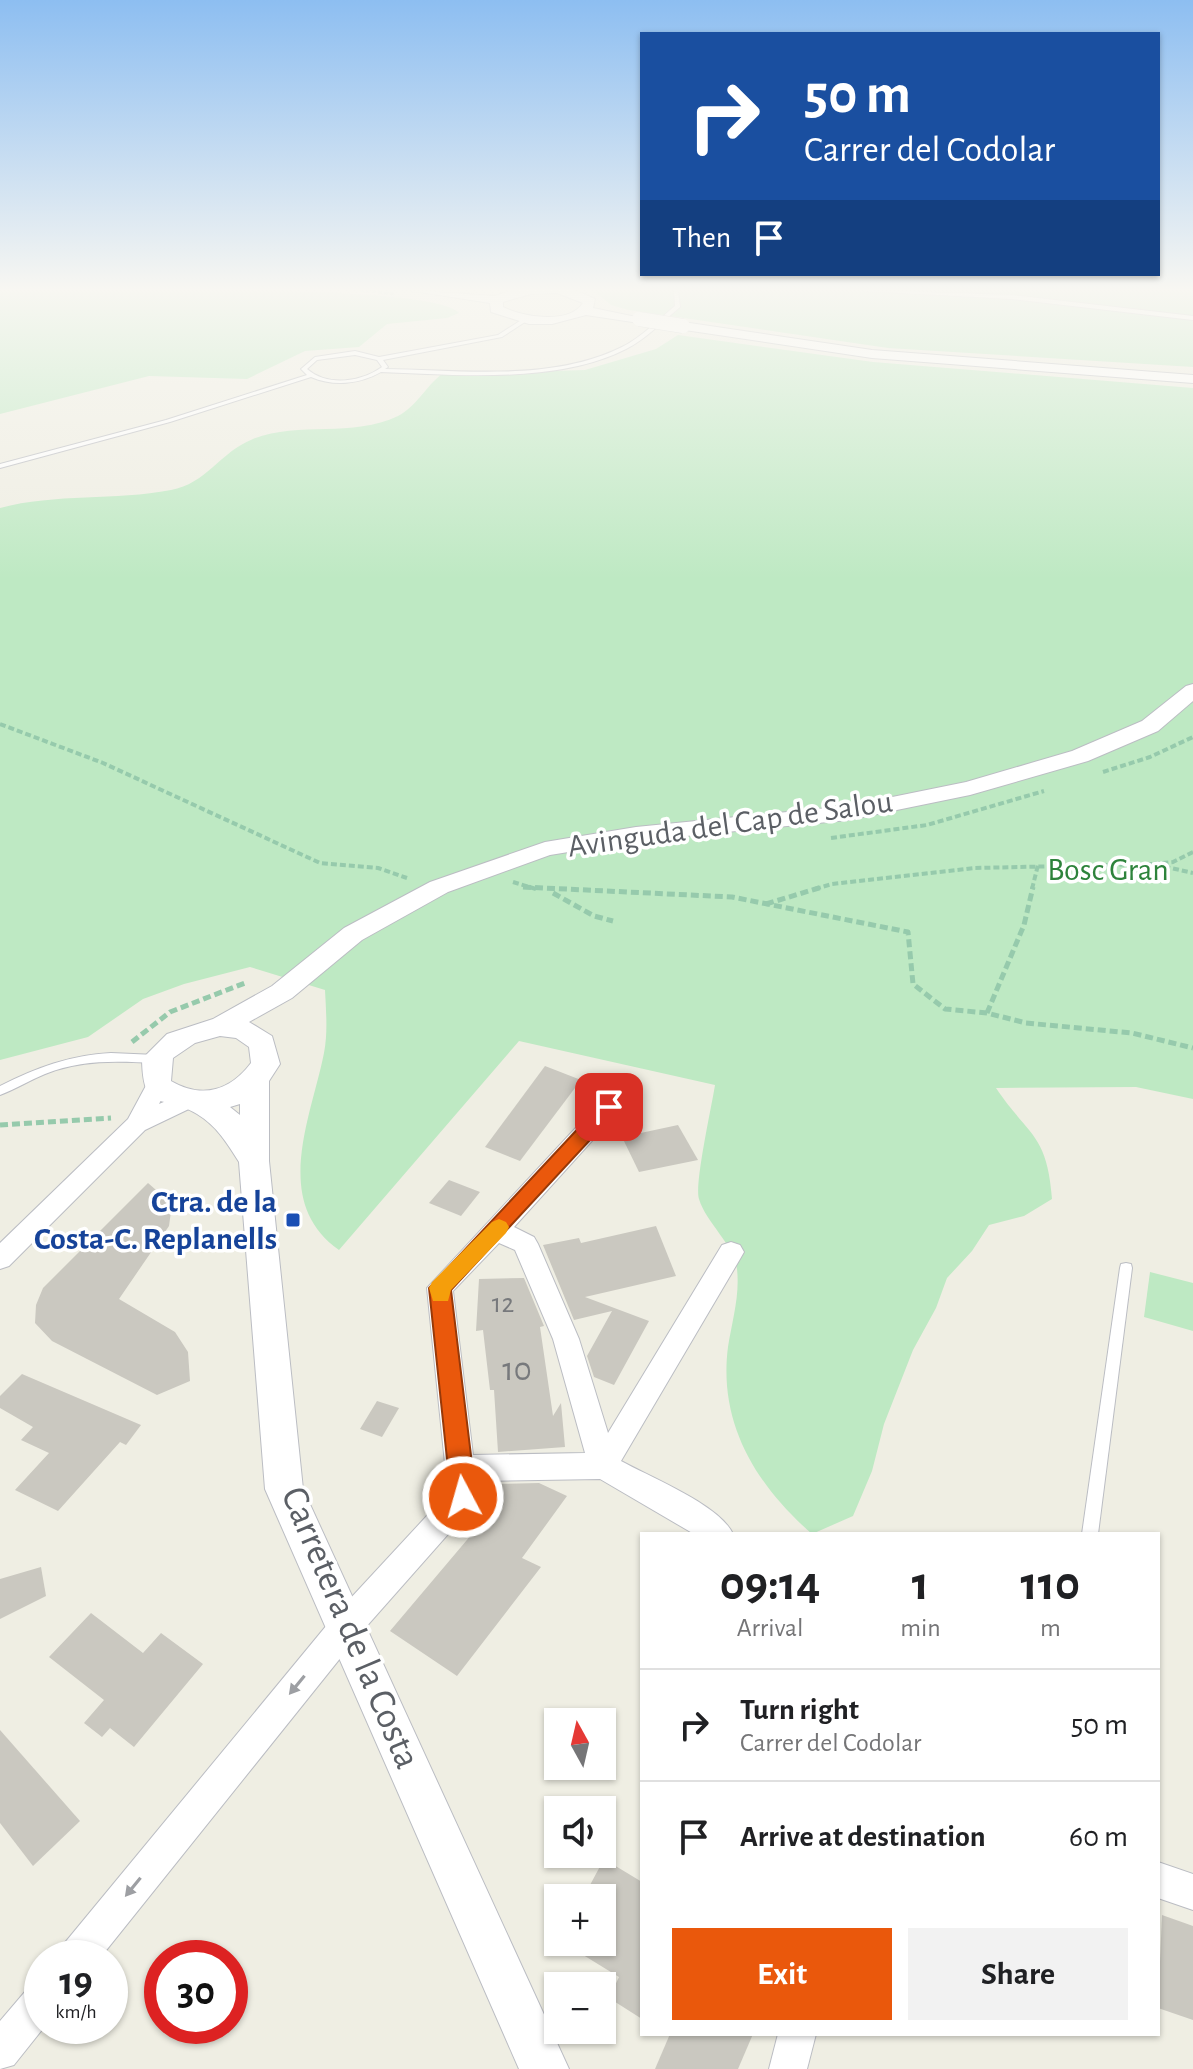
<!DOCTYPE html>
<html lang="en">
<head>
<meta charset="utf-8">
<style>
	body { margin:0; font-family:"Alegreya Sans",sans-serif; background:#f2f2f2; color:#202124; height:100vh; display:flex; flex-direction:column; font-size:30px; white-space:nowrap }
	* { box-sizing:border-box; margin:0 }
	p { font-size:26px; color:#757577 }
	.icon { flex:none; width:44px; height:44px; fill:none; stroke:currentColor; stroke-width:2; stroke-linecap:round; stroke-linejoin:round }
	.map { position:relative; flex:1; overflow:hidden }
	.panel { position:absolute; left:640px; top:1532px; width:520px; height:504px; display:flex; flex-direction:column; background:#fff; border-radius:0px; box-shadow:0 2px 6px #0004 }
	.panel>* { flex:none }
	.top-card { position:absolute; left:640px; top:32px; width:520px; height:244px; border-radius:0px; box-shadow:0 2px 6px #0004; background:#1a4fa0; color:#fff; overflow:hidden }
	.needle { width:52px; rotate:352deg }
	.fabs { position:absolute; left:544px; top:1708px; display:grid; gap:16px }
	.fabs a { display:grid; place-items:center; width:72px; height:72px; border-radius:0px; background:#fff; box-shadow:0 2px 6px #0004; font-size:40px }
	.speed { position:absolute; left:24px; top:1940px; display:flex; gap:16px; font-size:40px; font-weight:700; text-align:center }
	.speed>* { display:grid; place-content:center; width:104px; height:104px; border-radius:50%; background:#fff; box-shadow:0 2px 6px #0004; line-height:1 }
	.speed small { font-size:20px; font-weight:400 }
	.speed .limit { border:12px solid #d22; background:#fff; color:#111 }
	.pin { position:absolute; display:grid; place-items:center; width:68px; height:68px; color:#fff; margin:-34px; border-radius:16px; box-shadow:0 4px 12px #0006 }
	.me { position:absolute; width:88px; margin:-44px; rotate:354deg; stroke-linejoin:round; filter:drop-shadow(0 0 6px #0008) }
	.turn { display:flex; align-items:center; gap:28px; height:168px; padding:0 32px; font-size:36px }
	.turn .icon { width:104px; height:104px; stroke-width:2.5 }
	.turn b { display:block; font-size:56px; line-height:68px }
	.then { display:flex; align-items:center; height:76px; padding:0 32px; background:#0003; gap:16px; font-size:30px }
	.eta { display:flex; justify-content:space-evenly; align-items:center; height:136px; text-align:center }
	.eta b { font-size:48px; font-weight:700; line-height:56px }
	.button { display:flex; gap:16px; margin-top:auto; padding:16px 32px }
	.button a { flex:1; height:92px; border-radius:0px; background:#ea580c; color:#fff; font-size:32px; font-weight:700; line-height:92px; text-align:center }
	.button a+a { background:#f2f2f2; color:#202124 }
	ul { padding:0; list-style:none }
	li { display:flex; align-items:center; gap:24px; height:112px; padding:0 32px; border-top:2px solid #e0e0e0 }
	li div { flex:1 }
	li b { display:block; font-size:30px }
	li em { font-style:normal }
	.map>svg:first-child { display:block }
</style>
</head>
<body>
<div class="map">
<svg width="1193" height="2069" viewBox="0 0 1193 2069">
	<rect width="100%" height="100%" fill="#efeee3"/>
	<!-- green -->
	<g fill="#bee9c3">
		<path d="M0,290c61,0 433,-8 459,23l-12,5 -60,6 -28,23 -54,4 -58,28 -98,-3 -149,38z"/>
		<path d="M593,290h600v77l-305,-19 -259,-38 -18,-5z"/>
		<path d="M678,335l195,27 320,26v711l-57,-12 -140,1c33,49 51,45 56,111l-28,17 -35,9 -17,26 -25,27 -11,30 -23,42 -29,74 -12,47 -19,45 -41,18c-55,-48 -94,-110 -84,-187 4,-26 12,-51 9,-78 -3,-25 -31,-46 -38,-70 -5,-14 13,-94 16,-114l-196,-44 -180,209c-68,-48 -28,-132 -15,-197 4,-21 2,-42 1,-63l-75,-23 -66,17 -41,15 -55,38 -88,23v-552c56,-15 115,-7 171,-18 35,-6 49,-38 82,-51 45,-18 99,-1 145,-23 18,-9 28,-30 44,-42l143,-4 71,-21z"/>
		<path d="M1150,1272l43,11v48l-49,-14z"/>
	</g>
	<!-- building -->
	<g fill="#cac8c0">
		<path d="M545,1066l36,14 -61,81 -35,-14z"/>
		<path d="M678,1125l20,35 -59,12 -17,-35z"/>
		<path d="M449,1180l31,12 -19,24 -32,-13z"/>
		<path d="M148,1183l24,21 -3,22 -50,73 56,33 13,20 2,29 -33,14 -105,-54 -17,-18 1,-18 7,-17z"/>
		<path d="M656,1226l20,50 -91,21 64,24 -35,64 -20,-8 -7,-21 25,-45 -38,9 -31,-75 36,-7 2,5z"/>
		<path d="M524,1278l20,48 -4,1 13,89 8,-13 4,44 -67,5 -4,-62h-4l-7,-60 -7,1 3,-52z"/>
		<path d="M22,1374l119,51 -15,20 -6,-3 -62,69 -43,-21 34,-37 -28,-13 12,-13 -33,-19v-12z"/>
		<path d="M377,1401l22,7 -17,29 -22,-8z"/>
		<path d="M539,1483l28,13 -45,62 19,9 -84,109 -67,-45 98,-116 -12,-7 18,-24z"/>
		<path d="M41,1567l5,29 -46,23v-40z"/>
		<path d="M91,1613l52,40 18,-20 42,31 -69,83 -24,-19 -8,9 -18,-14 20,-23 -55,-43z"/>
		<path d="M0,1730l80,91 -47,45 -33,-43z"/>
		<path d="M604,1859l38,23v137l-33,-21 10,-21 -57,-35h40v-44h-19z"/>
		<path d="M1162,1915l31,11v94l-35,-12z"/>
		<path d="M670,2034h83l-15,35h-83z"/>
	</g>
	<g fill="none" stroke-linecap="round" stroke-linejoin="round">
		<defs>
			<g id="service">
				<path d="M674,290h4l2,17c-17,14 -34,32 -54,42 -68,35 -170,26 -245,23 -21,12 -47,15 -70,5l-141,45 -170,46v-4l166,-44 141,-45 -6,-6 14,-12 40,-6 24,6 119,-22 28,-18 2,3 -26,17 -119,23 5,7 -3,2c76,1 167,13 237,-22 20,-10 36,-27 53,-41zM355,355l22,5 5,7c-21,15 -54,20 -75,2l10,-9z"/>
				<path d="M864,290l148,5 181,21v4l-181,-21 -146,-8z"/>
				<path d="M111,1053l45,2 6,4 -6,4c-38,-2 -75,-4 -111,11 -15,6 -29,15 -45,21v-9c36,-18 70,-31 111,-33z"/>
				<path d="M1126,1263l5,1 1,4 -34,266h-16l38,-266 1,-4z"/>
			</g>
			<g id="minor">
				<path d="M630,1076l11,8 -3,6 -124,137 20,10 4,7 41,95 29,94 114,-188 9,-3 9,3 4,7 -4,7 -119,202c29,16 99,44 112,73h-39l-94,-55 -124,2 2,16 -5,9 -115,130 -258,322h-42l5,-13 273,-331 112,-121 -21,-205 195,-210zM499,1243l16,7 38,89 32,114 -112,2 -20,-164z"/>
				<path d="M157,1078l11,8 -9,18 26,-11 8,2 4,6 -4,6 -48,23 -136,136 -9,3v-26l128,-124 21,-39z"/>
				<path d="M1158,1862l35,12v36l-35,-12z"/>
				<path d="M42,1981v45h3l-31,39 -14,4v-48l29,-34z"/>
				<path d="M778,2034h38l-9,35h-38z"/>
			</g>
			<g id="tertiary">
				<path d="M407,290l88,6 18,-6h62l20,9 -2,9 53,11 -7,4 -53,-8 -34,9h-23l-38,-12 -1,-9zM557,293l26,10c-14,22 -61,14 -80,4v-5l28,-8z"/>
				<path d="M683,322l189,28 321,25v8l-321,-25 -194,-29v-6z"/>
				<path d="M1193,684v17l-35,30 -70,30 -118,34 -122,25 -212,21 -86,14 -102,37 -86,48 -70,58 -43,24 23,14 8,28 -11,17v80l34,328 266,580h-50l-254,-580 -26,-327c-12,-19 -22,-36 -42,-48 -35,-22 -54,2 -55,-55l25,-25 46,-15 59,-33 72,-58 86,-46 115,-40 91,-15 212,-21 118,-24 106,-31 70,-30 44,-35zM220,1036l16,2 13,9 2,16c-21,28 -49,36 -80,18l2,-23 22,-15zM240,1104v11l-10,-8z"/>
			</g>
		</defs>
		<!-- service casing -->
		<use href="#service" stroke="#bbbdc3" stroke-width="2"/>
		<!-- minor casing -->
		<use href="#minor" stroke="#bbbdc3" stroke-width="2"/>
		<!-- tertiary casing -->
		<use href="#tertiary" stroke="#bbbdc3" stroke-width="2"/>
		<!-- path-far2 -->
		<path stroke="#96caac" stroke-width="3" stroke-dasharray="4 2" stroke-linecap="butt" d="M360,290l35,4"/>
		<!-- path-far1 -->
		<g stroke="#96caac" stroke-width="4" stroke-dasharray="6 3" stroke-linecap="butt">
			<path d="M0,724l103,39 217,100 58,5 29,10"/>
			<path d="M1103,772l47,-15 43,-20"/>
			<path d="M831,838l96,-13 117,-34"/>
			<path d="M1193,852l-20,10 -20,2 40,9"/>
			<path d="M513,882l23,7"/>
			<path d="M815,889l17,-5 143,-16 178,-4"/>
			<path d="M1032,889l6,-24"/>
		</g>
		<!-- path -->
		<g stroke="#96caac" stroke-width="5" stroke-dasharray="8 4" stroke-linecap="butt">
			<path d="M523,887l209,10 176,35 5,52 32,25 42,4 39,10 106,10 61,15"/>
			<path d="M553,893l41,23 19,5"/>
			<path d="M766,904l56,-17"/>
			<path d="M987,1013l37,-88 9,-38"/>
			<path d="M132,1042l38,-30 75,-29"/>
			<path d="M0,1125l111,-7"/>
		</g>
		<!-- service -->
		<use href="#service" fill="#fff" fill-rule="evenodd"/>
		<!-- minor -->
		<use href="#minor" fill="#fff" fill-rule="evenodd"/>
		<!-- tertiary -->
		<use href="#tertiary" fill="#fff" fill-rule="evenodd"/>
		<defs>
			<path id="tertiary-bridge" d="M639,319l44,7"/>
		</defs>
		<!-- tertiary-bridge casing -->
		<use href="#tertiary-bridge" stroke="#bbbdc3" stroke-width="15" stroke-linecap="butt"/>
		<!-- tertiary-bridge -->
		<use href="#tertiary-bridge" stroke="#fff" stroke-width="14"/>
	</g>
	<!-- one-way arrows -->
	<defs><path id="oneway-solid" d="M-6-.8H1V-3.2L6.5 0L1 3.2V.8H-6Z" transform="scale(2)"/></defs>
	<g fill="#9d9fa3">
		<use href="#oneway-solid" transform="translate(297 1685) rotate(129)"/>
		<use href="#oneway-solid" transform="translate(133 1887) rotate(129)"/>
	</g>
	<!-- sky -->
	<linearGradient id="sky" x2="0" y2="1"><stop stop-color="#8dbef1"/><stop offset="0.5" stop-color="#f8f7f2"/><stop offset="1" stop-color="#f8f7f2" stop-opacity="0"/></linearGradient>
	<rect width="1193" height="579" fill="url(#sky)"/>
	<!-- route -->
	<path fill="#ea580c" stroke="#983908" stroke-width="2" d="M609,1101l10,6 -3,5 -165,178 25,207 -4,8 -9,3 -8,-3 -4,-8 -22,-209 173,-185z"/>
	<!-- slow -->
	<path fill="#f59e0b" d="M499,1219l7,3 3,5 -3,6 -55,57 -3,11h-15l-4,-13 3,-6 60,-60z"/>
	<!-- markers -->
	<rect fill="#1a4fb4" stroke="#fff" stroke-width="3" x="285" y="1212" width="16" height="16" rx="4"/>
	<g text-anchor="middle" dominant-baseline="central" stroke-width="7" stroke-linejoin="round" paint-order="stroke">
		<!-- number labels -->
		<g font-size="28" fill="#77797c">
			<text x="503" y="1304">12</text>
		</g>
		<!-- street labels -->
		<g font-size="32" fill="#5b5f65" stroke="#fff">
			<text transform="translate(730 824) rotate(-8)">Avinguda del Cap de Salou</text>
		</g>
		<!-- park labels -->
		<g font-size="32" fill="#2d833b" stroke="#fff">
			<text x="1108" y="870">Bosc Gran</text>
		</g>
		<!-- transit labels -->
		<g font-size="32" font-weight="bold" fill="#164399" stroke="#fff" text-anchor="end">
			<text x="277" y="1202">Ctra. de la<tspan x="277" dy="37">Costa-C. Replanells</tspan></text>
		</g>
		<!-- near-number labels -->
		<g font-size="34" fill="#77797c">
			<text x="517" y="1370">10</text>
		</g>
		<!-- near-street labels -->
		<g font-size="38" fill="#5b5f65" stroke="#fff">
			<text transform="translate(350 1628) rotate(67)">Carretera de la Costa</text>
		</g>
	</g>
</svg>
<div class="fabs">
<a><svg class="needle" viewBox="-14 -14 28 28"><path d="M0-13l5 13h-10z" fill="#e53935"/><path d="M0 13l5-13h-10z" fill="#757577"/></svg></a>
<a><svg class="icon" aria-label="sound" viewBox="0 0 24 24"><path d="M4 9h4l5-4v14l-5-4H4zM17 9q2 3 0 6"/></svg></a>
<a>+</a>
<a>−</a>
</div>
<div class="speed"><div>19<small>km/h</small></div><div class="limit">30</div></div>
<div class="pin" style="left:609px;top:1107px;background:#d93025"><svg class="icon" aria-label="arrive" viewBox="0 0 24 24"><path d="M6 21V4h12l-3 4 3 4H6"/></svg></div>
<svg class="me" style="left:463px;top:1497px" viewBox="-20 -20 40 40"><circle r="17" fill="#ea580c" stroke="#fff" stroke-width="3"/><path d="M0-11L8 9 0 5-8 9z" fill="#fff"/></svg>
<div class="top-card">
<div class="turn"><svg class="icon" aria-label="right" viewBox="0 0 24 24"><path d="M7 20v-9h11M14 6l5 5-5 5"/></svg><div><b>50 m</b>Carrer del Codolar</div></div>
<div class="then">Then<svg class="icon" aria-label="arrive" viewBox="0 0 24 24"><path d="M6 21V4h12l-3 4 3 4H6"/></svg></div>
</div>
<section class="panel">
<div class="eta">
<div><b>09:14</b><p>Arrival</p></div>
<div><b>1</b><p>min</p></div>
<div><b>110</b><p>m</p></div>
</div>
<ul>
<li><svg class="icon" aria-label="right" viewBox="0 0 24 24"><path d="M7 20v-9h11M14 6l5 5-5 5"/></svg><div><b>Turn right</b><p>Carrer del Codolar</p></div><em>50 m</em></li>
<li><svg class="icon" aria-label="arrive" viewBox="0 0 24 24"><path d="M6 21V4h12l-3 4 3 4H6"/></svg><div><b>Arrive at destination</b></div><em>60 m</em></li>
</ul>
<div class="button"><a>Exit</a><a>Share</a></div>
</section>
</div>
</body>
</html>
